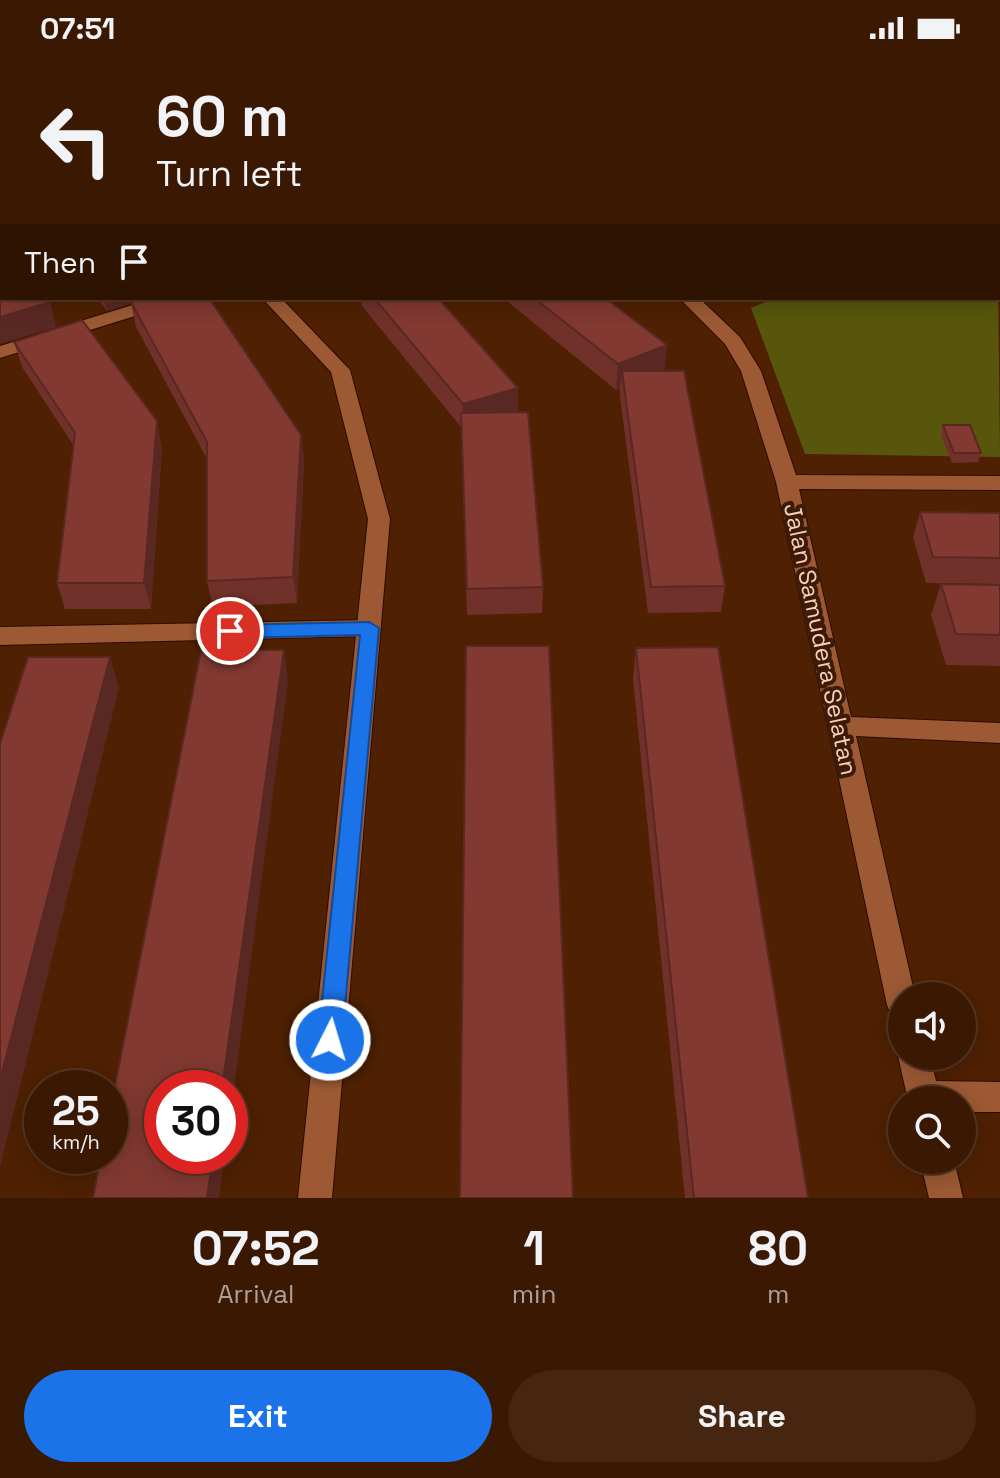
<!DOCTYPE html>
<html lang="en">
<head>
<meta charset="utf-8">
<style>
	body { margin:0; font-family:"Space Grotesk",sans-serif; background:#462511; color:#f1f3f6; height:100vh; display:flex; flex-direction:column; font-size:30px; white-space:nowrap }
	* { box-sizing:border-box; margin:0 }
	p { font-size:26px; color:#aca099 }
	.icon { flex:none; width:44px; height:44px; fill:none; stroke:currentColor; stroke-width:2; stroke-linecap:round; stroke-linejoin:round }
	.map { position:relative; height:1142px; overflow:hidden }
	.sheet { display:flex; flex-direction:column; background:#3b1802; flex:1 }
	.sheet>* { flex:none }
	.banner { position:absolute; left:0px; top:0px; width:1000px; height:244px; box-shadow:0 4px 20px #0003,0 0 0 2px #543724; background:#3b1802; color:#f1f3f6; overflow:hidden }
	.fabs { position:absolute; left:888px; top:926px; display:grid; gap:16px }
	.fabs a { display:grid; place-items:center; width:88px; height:88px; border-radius:50%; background:#3b1802; box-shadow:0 4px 20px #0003,0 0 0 2px #543724; font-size:40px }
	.speed { position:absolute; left:24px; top:1014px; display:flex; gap:16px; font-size:40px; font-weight:700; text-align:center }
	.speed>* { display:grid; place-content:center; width:104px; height:104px; border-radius:50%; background:#3b1802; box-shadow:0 4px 20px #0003,0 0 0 2px #543724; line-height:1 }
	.speed small { font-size:20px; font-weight:400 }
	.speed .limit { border:12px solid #d22; background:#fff; color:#111 }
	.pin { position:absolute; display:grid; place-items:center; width:68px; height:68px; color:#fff; margin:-34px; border:4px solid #fff; border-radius:50%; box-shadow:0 2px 8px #0007 }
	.me { position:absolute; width:88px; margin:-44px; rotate:5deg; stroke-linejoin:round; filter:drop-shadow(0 0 6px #0008) }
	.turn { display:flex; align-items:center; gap:28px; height:168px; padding:0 24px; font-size:36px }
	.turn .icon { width:104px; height:104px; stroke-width:2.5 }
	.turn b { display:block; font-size:56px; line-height:68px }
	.then { display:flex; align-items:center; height:76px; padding:0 24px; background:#0003; gap:16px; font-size:30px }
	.eta { display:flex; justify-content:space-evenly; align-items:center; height:136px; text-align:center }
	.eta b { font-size:48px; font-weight:800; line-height:56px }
	.cta { display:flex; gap:16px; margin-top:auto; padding:16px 24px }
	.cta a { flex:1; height:92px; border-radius:48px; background:#1a73e8; color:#fff; font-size:32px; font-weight:800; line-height:92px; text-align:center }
	.cta a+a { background:#462511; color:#f1f3f6 }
	.status { display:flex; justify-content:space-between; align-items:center; height:56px; padding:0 40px; background:#3b1802; direction:ltr }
	.status svg { height:22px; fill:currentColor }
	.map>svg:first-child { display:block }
</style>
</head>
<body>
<div class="status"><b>07:51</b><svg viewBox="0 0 49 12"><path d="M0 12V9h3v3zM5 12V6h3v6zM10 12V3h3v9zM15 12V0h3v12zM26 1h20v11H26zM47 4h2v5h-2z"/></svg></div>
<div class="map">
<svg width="1000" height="1142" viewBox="0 0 1000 1142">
	<rect width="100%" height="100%" fill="#4f2002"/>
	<!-- green -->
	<path fill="#57560c" d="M998,220l2,181 -195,-3 -54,-146 24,-10h223z"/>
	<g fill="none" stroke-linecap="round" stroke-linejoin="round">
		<defs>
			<g id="lane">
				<path d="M155,242h28l-3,4 -180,56v-12z"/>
				<path d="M369,564l8,2 4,6 -4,6 -8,2 -369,9v-18z"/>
			</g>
			<g id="street">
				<path d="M40,0h21l-22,2z"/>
				<path d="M342,0h16l1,2h-16z"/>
				<path d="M468,0h20l-21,2z"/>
				<path d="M896,0h19l-20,2z"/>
				<rect x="0" y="9" width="2" height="8"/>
				<path d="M1000,124v10l-2,1v-10z"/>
				<rect x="998" y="180" width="2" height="12"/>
				<path d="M262,242h19l69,72 40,149 -58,679h-34l70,-679 -37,-147z"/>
				<path d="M679,242h20l41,39 21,34 35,104 204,1v14l-201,-1 52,228 149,6v20l-144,-7 59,260h-13v23l-11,-4 -4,-10 -111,-523 -35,-111 -16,-27z"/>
				<path d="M902,992v8h28l6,25 64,1v30h-38v-12h-54l-10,-44z"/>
				<path d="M920,1104h34l9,38h-34z"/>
			</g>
		</defs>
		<!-- lane casing -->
		<use href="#lane" stroke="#2c0c00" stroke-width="2"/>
		<!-- street casing -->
		<use href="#street" stroke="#2c0c00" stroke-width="2"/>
		<!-- lane -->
		<use href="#lane" fill="#9c5934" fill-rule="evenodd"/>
		<!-- street -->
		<use href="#street" fill="#9c5934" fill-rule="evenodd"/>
	</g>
	<!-- wall -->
	<g fill="#6f312a">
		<path d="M206,0h83l3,2h-83z"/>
		<path d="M690,0h146l-7,2h-146z"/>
		<path d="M0,25l2,2v95l-2,-2z"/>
		<path d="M97,242h112l92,137 3,25 -7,143 -84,4 -6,-26v-122l-71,-132 -5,-24 -24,8z"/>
		<path d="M361,242h77l80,114 25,175 -1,26 -75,2 -6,-188 -99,-121z"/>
		<path d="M503,242h102l60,72 -4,1 64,215 -4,26 -73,1 -28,-217v-8l-4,2z"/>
		<path d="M14,286l148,105 -11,162h-86l-8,-26 17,-137 -52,-79z"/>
		<path d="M943,369l38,28 -3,9 -26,1 -11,-28z"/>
		<path d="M920,456l80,1v71l-74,-1 -13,-46z"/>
		<path d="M941,528l59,1v81l-54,-1 -15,-50z"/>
		<path d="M636,592l172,550h-123l-52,-519z"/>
	</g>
	<!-- shaded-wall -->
	<g fill="#5a2822">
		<path d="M592,0h75l-7,2h-75z"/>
		<path d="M788,0h48l-7,2h-48z"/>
		<path d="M1000,20v20l-2,1v-20z"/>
		<path d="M1000,83v21l-2,1v-21z"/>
		<path d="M104,242h45l-42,13z"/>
		<path d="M50,246l6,25 -56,17v-27z"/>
		<path d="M667,289l-2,25 -41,16 -2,-15 -2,17 -4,2 2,-26z"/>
		<path d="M518,332v25l-55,16v-25z"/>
		<path d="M157,365l5,26 -11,162 -7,-26z"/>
		<path d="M301,379l3,25 -7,143 -4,-26z"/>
		<path d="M284,594l4,31 -58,437v-30h-8z"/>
		<path d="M110,601l9,31 -119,479v-87z"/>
		<path d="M213,1100h12l-6,42h-12z"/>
	</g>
	<!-- building -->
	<g fill="#813931" stroke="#5a2822" stroke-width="2">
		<path d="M120,0h60l2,2h-60z"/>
		<path d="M229,0h60l3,2h-60z"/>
		<path d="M511,0h81l-7,2h-82z"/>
		<path d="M690,0h51l4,2h-62z"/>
		<path d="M758,0h30l-7,2h-19z"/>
		<path d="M972,0h28v20l-2,1v-19h-32z"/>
		<path d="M0,25l2,2v80l-2,-3z"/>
		<path d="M1000,49v34l-2,1v-34z"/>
		<path d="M0,179l2,3v60h45l3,4 -50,15z"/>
		<path d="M147,242h62l92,137 -8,142 -86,4v-139l-76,-140z"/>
		<path d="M374,242h64l80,90 -55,16z"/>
		<path d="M534,242h71l62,47 -49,19z"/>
		<path d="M82,264l75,101 -13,162h-87l18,-150 -61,-91z"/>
		<path d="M622,315h62l41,215 -74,1z"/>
		<path d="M528,356l15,175 -76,2 -6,-176z"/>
		<path d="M943,369h27l11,28h-27z"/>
		<path d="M920,456l80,1v45l-67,-1z"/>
		<path d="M941,528l59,1v50l-44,-1z"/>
		<path d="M466,590h83l24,552h-113z"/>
		<path d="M718,591l90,551h-114l-58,-550z"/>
		<path d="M201,594h83l-62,438h-60v68h51l-6,42h-114l8,-42h9v-45z"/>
		<path d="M28,601h82l-110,423v-336z"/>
	</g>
	<!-- route -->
	<path fill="#1a73e8" stroke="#114b97" stroke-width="2" d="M369,566l10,6 -37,412 -3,7 -9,4 -8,-4 -4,-7 42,-405 -130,3 -10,-7 10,-6z"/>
	<g text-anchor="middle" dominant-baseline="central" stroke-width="8" stroke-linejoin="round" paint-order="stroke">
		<!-- street labels -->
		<g font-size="24" fill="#f5cfbc" stroke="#3d1b07">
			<text transform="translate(821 583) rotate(78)">Jalan Samudera Selatan</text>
		</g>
	</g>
</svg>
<div class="fabs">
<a><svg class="icon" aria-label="sound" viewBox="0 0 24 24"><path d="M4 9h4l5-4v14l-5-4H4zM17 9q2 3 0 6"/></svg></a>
<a><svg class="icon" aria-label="search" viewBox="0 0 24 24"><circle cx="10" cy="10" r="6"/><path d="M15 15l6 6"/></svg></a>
</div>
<div class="speed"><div>25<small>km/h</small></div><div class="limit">30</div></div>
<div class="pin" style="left:230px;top:575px;background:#d93025"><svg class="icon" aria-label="arrive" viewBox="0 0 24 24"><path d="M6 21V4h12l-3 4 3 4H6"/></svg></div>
<svg class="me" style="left:330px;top:984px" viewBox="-20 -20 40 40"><circle r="17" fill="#1a73e8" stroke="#fff" stroke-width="3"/><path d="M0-11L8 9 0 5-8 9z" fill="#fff"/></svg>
<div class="banner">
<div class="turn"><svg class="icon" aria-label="left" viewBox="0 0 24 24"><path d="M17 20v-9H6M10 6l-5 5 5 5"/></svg><div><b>60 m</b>Turn left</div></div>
<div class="then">Then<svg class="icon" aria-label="arrive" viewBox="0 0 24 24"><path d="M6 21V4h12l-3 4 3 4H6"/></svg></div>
</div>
</div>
<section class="sheet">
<div class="eta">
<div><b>07:52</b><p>Arrival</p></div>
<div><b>1</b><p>min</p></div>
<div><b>80</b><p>m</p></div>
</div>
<div class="cta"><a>Exit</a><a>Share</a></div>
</section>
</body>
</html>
